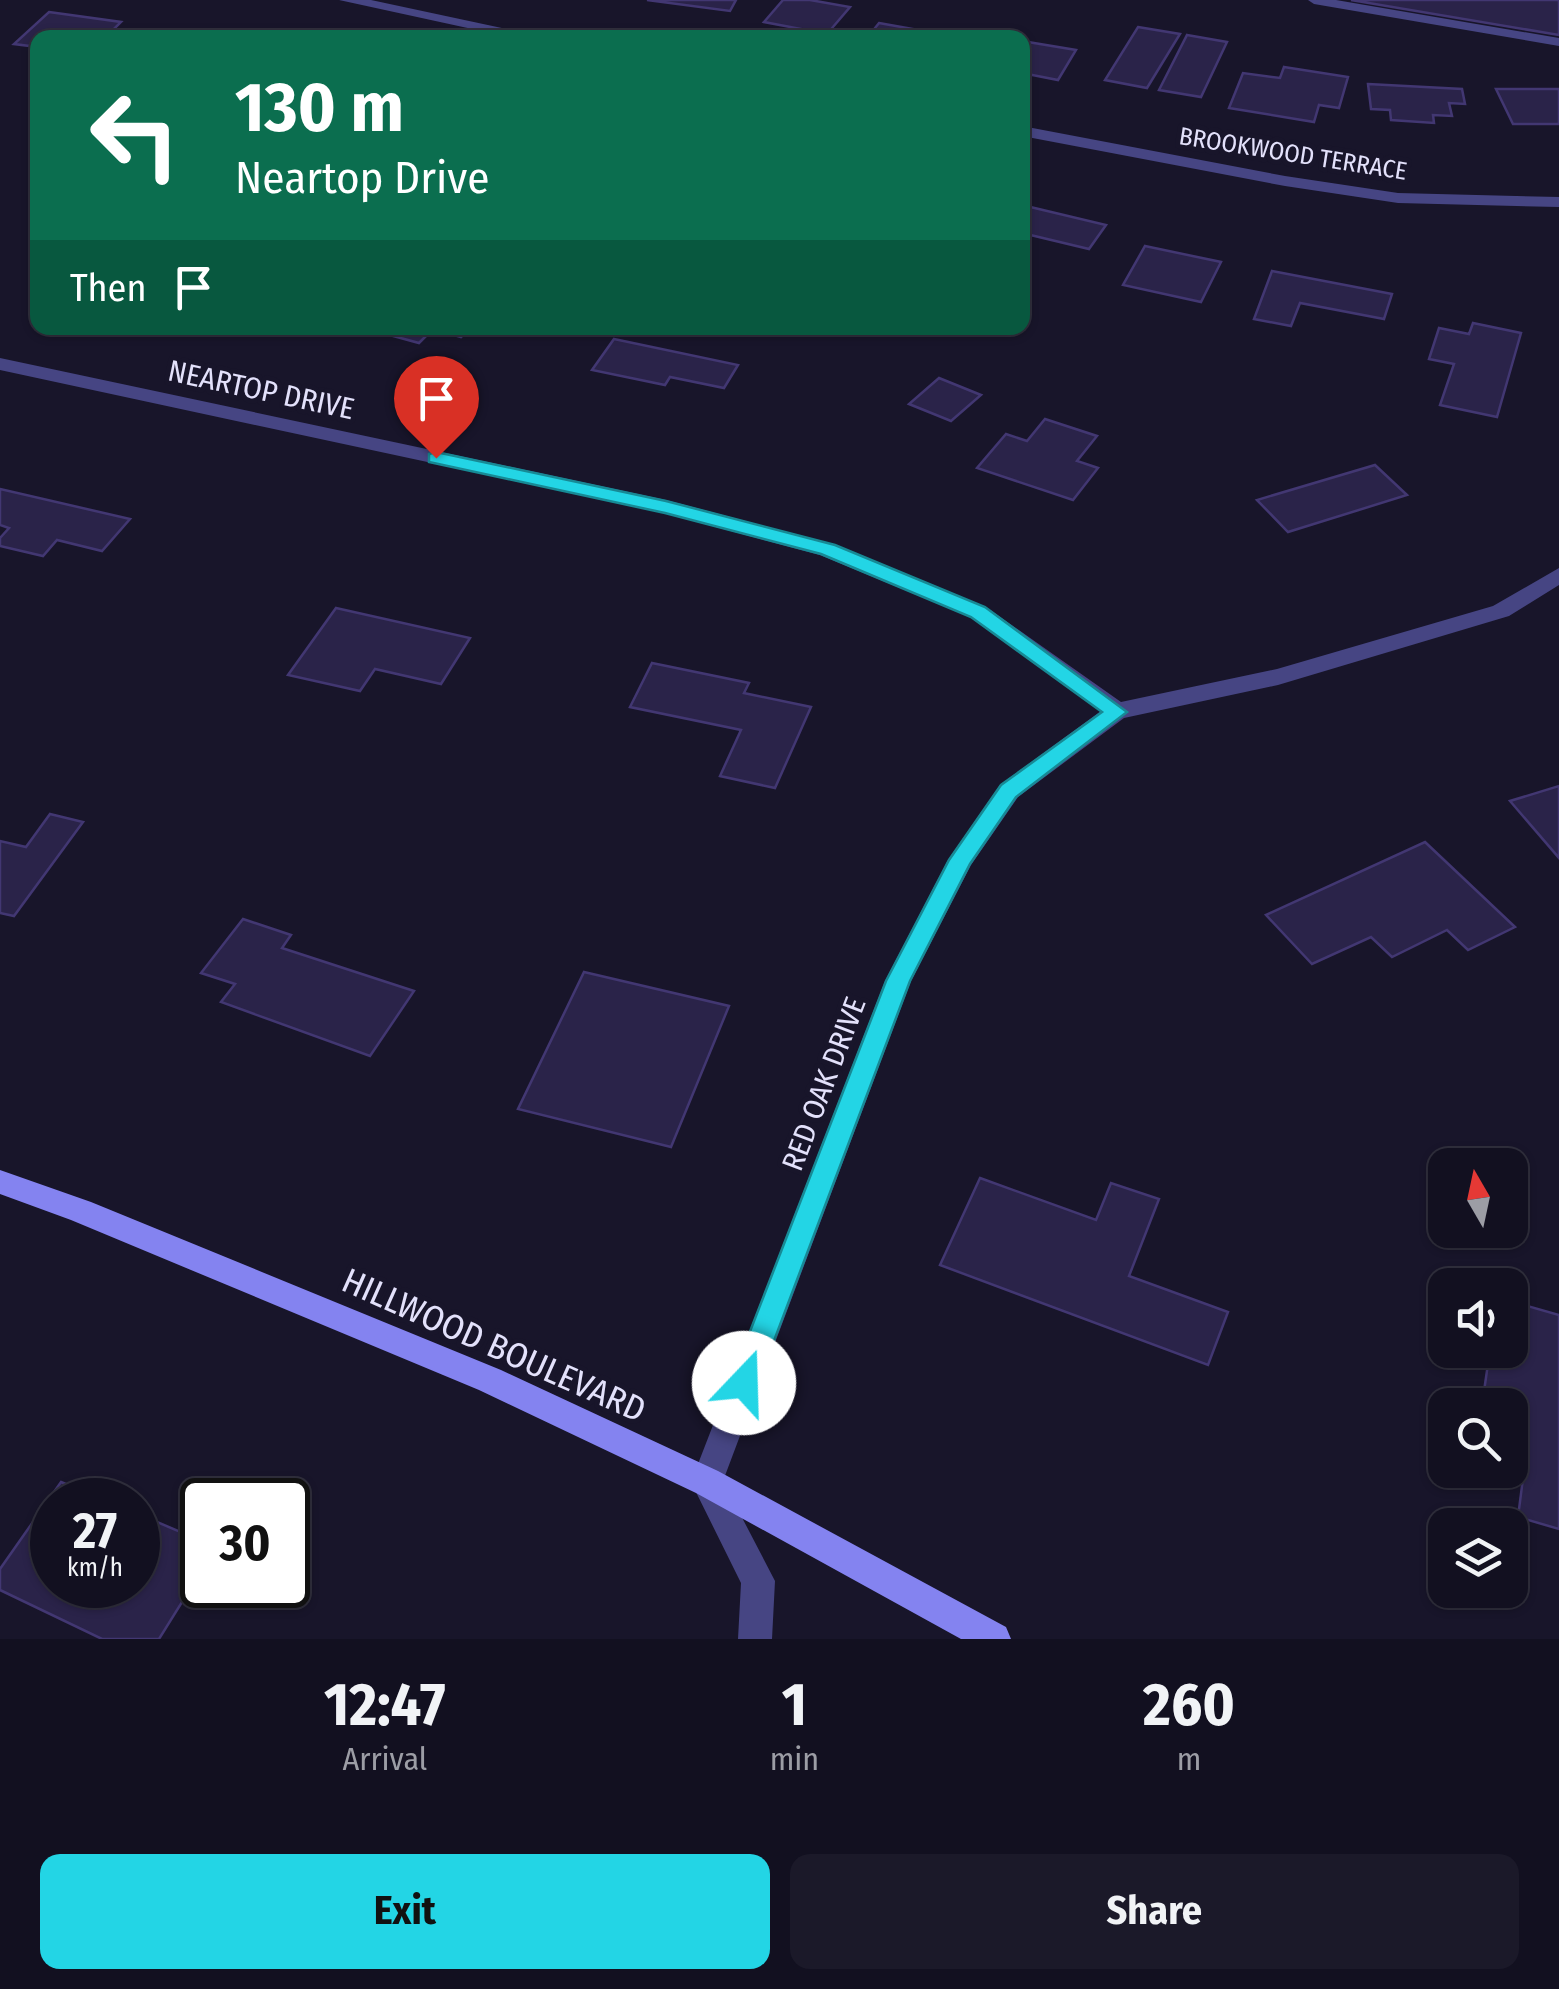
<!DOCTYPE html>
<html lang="en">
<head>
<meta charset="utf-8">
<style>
	body { margin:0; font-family:"Fira Sans Condensed",sans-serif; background:#1b1929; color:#f1f3f6; height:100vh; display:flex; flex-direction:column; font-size:38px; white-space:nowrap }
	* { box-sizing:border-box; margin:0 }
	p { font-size:32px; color:#9c9da5 }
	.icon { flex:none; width:55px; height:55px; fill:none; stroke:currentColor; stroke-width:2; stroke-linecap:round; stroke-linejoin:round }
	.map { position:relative; height:1639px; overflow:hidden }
	.details { display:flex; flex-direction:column; background:#121020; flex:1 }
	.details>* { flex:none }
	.guide { position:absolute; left:30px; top:30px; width:1000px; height:305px; border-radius:20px; box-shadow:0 2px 8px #0004,0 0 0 2px #31303e; background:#0b6e4f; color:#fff; overflow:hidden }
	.needle { width:65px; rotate:351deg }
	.tools { position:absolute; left:1428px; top:1148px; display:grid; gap:20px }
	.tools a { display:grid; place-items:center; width:100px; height:100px; border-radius:20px; background:#121020; box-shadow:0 2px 8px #0004,0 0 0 2px #31303e; font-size:50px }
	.speed { position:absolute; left:30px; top:1478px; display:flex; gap:20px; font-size:50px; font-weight:700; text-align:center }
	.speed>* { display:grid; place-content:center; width:130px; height:130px; border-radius:50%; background:#121020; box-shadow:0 2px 8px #0004,0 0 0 2px #31303e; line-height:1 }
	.speed small { font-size:25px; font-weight:400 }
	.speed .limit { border:5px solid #111; border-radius:15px; background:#fff; color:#111 }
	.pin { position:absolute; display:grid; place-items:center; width:85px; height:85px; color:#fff; margin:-102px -42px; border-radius:50% 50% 50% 0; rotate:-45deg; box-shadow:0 0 10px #0007 }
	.pin .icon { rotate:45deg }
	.me { position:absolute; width:110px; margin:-55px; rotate:21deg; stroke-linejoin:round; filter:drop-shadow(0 0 8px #0008) }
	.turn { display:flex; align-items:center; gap:35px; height:210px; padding:0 40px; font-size:45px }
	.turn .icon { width:130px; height:130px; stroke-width:2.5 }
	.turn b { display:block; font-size:70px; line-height:85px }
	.then { display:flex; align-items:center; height:95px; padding:0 40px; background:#0003; gap:20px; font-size:38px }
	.eta { display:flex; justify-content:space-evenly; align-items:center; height:170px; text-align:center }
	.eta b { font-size:60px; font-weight:700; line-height:70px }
	.cta { display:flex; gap:20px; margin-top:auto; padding:20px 40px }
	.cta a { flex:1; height:115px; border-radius:20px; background:#23d5e5; color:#111; font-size:40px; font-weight:700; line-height:115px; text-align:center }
	.cta a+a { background:#1b1929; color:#f1f3f6 }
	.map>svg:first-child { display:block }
</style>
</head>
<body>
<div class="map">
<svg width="1559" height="1639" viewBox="0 0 1559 1639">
	<rect width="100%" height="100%" fill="#18152a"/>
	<!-- building -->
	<g fill="#2a2349" stroke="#423772" stroke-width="2.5">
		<path d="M647,0h89l-6,11z"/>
		<path d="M783,0h27l40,7 -23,27 -63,-12z"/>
		<path d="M1351,0h208v35z"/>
		<path d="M49,12l72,10 -16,16h-67v9l-24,-3z"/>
		<path d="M879,23l84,15h-96z"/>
		<path d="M1138,27l42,7 -33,54 -42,-8z"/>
		<path d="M1187,35l40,7 -26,55 -42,-7z"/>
		<path d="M1022,41l54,9 -18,30 -36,-7z"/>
		<path d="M1284,67l64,10 -9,31 -20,-3 -5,17 -85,-14 14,-35 37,5z"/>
		<path d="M1368,84l94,5 3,15 -16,-1 3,13 -19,-1 1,8 -43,-3 -1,-10 -19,-1z"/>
		<path d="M1496,89h63v35h-46z"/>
		<path d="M1022,205l84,20 -17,24 -67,-16z"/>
		<path d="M1145,246l76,16 -20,40 -78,-17z"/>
		<path d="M1272,271l120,23 -8,25 -84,-16 -9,23 -37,-7z"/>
		<path d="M1473,323l48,10 -24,84 -57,-12 14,-41 -25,-5 10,-31 30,6z"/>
		<path d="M364,328h106l-9,9 -28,-8 -14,14z"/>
		<path d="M614,339l124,26 -14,23 -54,-11 -5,8 -73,-15z"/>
		<path d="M939,378l42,17 -30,26 -42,-17z"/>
		<path d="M1045,419l52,17 -20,25 21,7 -25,32 -96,-32 29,-34 21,7z"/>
		<path d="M1375,465l32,30 -119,37 -31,-32z"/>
		<path d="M0,489l130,30 -28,32 -45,-11 -14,16 -43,-10v-8l9,-10 -9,-3z"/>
		<path d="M336,608l134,30 -29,46 -66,-15 -15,22 -72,-16z"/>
		<path d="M652,663l97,20 -5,10 67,14 -36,81 -55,-12 21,-46 -111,-23z"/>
		<path d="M1559,786v72l-49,-57z"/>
		<path d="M50,814l33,8 -69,94 -14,-3v-72l26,6z"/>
		<path d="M1425,842l90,85 -47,23 -21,-20 -55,27 -21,-20 -59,27 -46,-49z"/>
		<path d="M243,919l48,16 -9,13 132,43 -44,65 -149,-54 14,-18 -34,-11z"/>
		<path d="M584,972l145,34 -58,141 -153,-38z"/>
		<path d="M980,1178l116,42 15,-37 48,16 -30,77 99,36 -20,53 -268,-100z"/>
		<path d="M1510,1301l49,14v214l-41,-12 8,-62 -16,-5v-45h-28l8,-55h20z"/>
		<path d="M61,1482l43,18h-52v85h86v-71l64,27v29l-43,69h-57l-102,-49v-21z"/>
	</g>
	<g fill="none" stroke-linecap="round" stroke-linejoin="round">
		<!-- lane -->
		<path fill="#464583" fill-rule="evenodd" d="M1308,0h28l223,38v8l-245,-42z"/>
		<!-- street -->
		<g fill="#464583" fill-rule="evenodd">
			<path d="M339,0h32l177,38h-35z"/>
			<path d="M1022,126l263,50 113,17 161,4v10l-161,-4 -113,-17 -263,-50z"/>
			<path d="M0,358l666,142 170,45 150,62 135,95 156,-33 216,-63 66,-38v17l-50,31 -231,69 -154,33 -106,79 -47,68 -60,116 -188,500 52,100 -3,58h-34l3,-56 -50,-101 194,-501 63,-121 52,-75 101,-74 -131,-94 -150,-62 -156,-42 -664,-143z"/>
		</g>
		<!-- secondary -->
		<path fill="#8483f0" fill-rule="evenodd" d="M0,1170l91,32 410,168 217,101 288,156 5,12h-50l-265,-146 -217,-103 -408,-170 -71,-26z"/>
	</g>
	<!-- route -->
	<path fill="#23d5e5" stroke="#178a95" stroke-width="2.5" d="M436,452l230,49 169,44 150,62 142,105 -111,85 -46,67 -60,117 -152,402 -4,9 -10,4 -10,-4 -4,-9 156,-402 63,-121 52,-75 101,-73 -131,-95 -150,-63 -156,-41 -236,-51v-8z"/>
	<g text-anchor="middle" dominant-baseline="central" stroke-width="10" stroke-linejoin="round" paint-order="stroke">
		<!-- far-street labels -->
		<g font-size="25" fill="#e3e1fb" stroke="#18152a">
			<text transform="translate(1293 154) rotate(9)">BROOKWOOD TERRACE</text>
		</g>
		<!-- street labels -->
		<g font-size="30" fill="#e3e1fb" stroke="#18152a">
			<text transform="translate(261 390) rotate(12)">NEARTOP DRIVE</text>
			<text transform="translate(824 1084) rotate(-69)">RED OAK DRIVE</text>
		</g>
		<!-- near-street labels -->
		<g font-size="35" fill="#e3e1fb" stroke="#18152a">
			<text transform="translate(494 1345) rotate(24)">HILLWOOD BOULEVARD</text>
		</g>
	</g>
</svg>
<div class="tools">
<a><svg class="needle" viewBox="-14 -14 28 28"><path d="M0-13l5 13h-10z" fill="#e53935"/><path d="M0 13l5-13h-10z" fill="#9c9da5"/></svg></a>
<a><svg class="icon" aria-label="sound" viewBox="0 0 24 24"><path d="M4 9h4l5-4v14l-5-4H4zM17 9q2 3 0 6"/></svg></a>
<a><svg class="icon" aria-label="search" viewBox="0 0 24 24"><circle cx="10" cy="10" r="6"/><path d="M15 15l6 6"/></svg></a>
<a><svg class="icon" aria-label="layers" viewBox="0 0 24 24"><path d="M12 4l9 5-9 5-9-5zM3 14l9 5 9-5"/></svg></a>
</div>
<div class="speed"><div>27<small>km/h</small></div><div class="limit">30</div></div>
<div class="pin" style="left:436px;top:458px;background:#d93025"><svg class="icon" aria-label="arrive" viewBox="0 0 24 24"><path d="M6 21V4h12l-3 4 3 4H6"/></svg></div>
<svg class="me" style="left:744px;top:1383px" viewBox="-20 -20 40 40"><circle r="19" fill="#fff"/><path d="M0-13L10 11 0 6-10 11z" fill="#23d5e5"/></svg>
<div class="guide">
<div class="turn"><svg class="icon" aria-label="left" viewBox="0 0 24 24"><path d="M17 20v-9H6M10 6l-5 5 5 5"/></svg><div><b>130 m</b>Neartop Drive</div></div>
<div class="then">Then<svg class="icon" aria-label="arrive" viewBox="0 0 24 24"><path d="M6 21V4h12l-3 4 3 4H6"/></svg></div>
</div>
</div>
<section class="details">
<div class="eta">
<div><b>12:47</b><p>Arrival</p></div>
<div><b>1</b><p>min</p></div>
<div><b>260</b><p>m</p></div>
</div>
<div class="cta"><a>Exit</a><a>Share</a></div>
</section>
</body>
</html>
